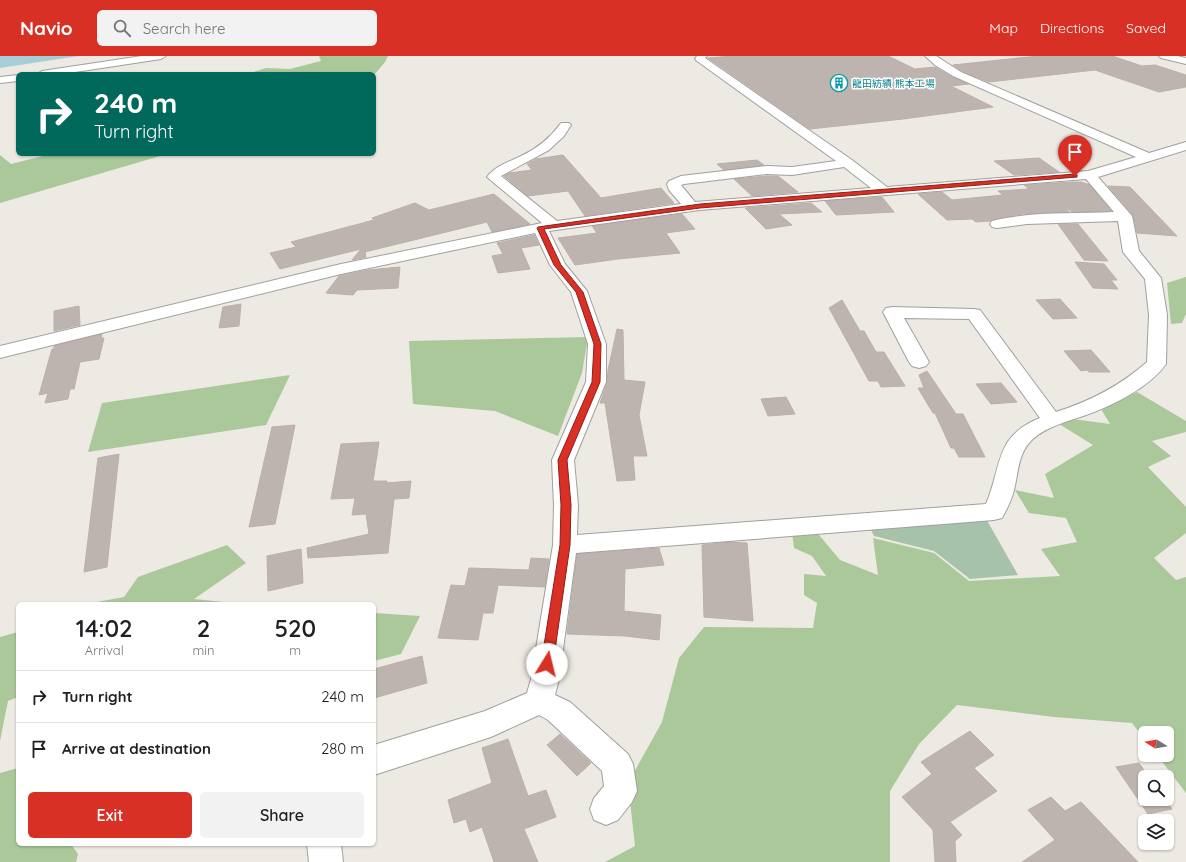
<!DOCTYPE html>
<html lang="en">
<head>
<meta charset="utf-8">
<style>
	body { margin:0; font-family:Quicksand,"Noto Sans JP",sans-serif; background:#f2f2f2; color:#202124; height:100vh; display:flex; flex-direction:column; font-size:15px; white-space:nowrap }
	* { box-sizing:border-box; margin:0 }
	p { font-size:13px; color:#757577 }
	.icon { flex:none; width:22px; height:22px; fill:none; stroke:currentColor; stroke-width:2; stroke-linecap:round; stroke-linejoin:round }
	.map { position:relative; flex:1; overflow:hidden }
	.sheet { position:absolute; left:16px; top:546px; width:360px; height:244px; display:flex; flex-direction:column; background:#fff; border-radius:6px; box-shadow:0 1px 3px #0004 }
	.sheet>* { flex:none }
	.hud { position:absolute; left:16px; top:16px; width:360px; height:84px; border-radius:6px; box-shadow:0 1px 3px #0004; background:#00695c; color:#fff; overflow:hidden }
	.needle { width:26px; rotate:281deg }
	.tools { position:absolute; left:1138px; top:670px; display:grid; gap:8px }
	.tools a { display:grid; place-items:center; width:36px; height:36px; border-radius:6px; background:#fff; box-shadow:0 1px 3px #0004; font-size:20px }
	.pin { position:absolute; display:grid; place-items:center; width:34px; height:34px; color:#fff; margin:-41px -17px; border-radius:50% 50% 50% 0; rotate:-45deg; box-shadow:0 0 4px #0007 }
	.pin .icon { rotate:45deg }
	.me { position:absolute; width:44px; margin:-22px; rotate:9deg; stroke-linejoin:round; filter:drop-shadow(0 0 3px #0008) }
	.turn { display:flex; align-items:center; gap:14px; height:84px; padding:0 12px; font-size:18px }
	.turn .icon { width:52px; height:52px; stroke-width:2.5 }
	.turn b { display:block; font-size:28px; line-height:34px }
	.eta { display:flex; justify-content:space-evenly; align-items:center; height:68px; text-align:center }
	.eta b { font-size:24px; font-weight:600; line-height:28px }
	.action { display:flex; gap:8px; margin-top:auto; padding:8px 12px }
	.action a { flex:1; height:46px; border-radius:6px; background:#d93025; color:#fff; font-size:16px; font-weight:600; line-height:46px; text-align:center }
	.action a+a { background:#f2f2f2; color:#202124 }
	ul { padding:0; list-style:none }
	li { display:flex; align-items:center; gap:12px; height:52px; padding:0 12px; border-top:1px solid #e0e0e0 }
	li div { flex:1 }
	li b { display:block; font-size:15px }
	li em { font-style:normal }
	header { display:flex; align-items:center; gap:24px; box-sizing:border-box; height:56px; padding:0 20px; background:#d93025; color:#fff }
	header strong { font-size:19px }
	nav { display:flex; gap:22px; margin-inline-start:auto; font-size:14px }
	.search { width:280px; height:36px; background:#f2f2f2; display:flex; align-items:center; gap:10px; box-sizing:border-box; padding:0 14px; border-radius:6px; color:#757577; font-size:15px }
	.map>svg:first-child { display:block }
</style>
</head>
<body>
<header>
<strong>Navio</strong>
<div class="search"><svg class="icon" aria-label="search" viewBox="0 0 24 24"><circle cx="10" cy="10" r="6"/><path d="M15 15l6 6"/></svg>Search here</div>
<nav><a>Map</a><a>Directions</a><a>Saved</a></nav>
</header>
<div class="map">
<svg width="1186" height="806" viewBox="0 0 1186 806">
	<rect width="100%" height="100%" fill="#ede9e3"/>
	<!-- forest -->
	<g fill="#abc89b">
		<path d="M319,0h69l-3,6 -11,13 -127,-1 19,-6 24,1 31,-8z"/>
		<path d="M51,98h116l-167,49v-48l11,9z"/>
		<path d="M1186,221v37l-4,9 -11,1 -4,-41z"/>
		<path d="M588,281l-6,36 -24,63 -63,-25 -82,-7 -4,-63z"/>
		<path d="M290,319l-24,50 -178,27 14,-49z"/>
		<path d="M1137,336l49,29v11l-34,9 19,15 -23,11 38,40v26l-32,25 22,22 10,-3v216l-29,-38h10v-22h-22v7l-13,-17 -78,-6 -97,-12 -38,39 -29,47v71h-285l30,-16 -7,-63 34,-61 17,-64 25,-31 109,1 4,-25 -13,-8v-21l22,2 -14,-20 -18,-8 -2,-16 22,-3 26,31 38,15 -5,-37 61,15 35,28 91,-5 -19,-27 36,-7 -11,-24 -37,-5 -14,-23 39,8 -9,-24 48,-29 -34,-21 13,-5 38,5 -9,-15z"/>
		<path d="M227,489l19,18 -52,36 49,5h-157l38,-7 14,-20z"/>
		<path d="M374,557l46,3 -19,38 -27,7z"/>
		<path d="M18,576v65l-10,4 -8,40v-104z"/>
		<path d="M18,712v76h53l7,10 -2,8h-76v-89z"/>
	</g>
	<!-- cemetery -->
	<path fill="#a6c3a9" d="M985,461l33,58 -48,4 -36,-28 -60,-15 -4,-8z"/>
	<!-- water -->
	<path fill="#a7ced7" d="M0,0h79l-79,12z"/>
	<!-- building -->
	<g fill="#bdb4b0" stroke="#bdafa7">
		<path d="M733,0h155l27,13 20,-2 17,10 17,7 -18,2 42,21 -90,12 -93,10 -102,-71z"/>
		<path d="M1038,0h77v1l27,9 13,-1 31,10v12l-27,5 -64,-22 -106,12 -27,-11 -9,-6z"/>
		<path d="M563,99l38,43 60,-10 13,15 -89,13 -17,-25 -40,5 -24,-20 5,-3 23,-3 -5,-6 9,-5z"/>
		<path d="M1039,102l20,14 -45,3 -20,-14z"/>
		<path d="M757,104l7,5 -40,5 -7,-6z"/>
		<path d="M767,120h11l20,16 -46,4 -18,-17z"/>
		<path d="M1072,126h9l9,3 21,26 -39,1 -7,-5 4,5 -47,2 -30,6 -2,1 -14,1 -4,-3 -25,1 -29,-26 24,-2 10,8 51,-5 -5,-4 31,-2 -5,-4z"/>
		<path d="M1108,130l22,1 47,49 -40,-3 -4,-18z"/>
		<path d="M494,138l36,30 -38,8 -5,-10 -122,30 1,5 -14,3 9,-11 -81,20 -10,-16 26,-6 -5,-5 83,-22 -2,-2 43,-15 14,7z"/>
		<path d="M882,141l12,15 -58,3 -11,-14z"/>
		<path d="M811,147l11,9 -43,2 13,11 -26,4 -21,-21z"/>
		<path d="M682,158l13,15 -29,4 14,20 -62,6 -43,6 -17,-27 39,-5 -5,-7z"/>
		<path d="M1058,168h20l30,37 -24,-1z"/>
		<path d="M534,179l5,10 -18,3 9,21 -32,4 -6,-17 11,-2 -6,-11z"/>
		<path d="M1075,206l29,2 13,16h-6l7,9 -25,-1z"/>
		<path d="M400,211l-2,21 -41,2 -4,5 -27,-2 13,-17 29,-6z"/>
		<path d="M1060,243l17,19 -24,1 -17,-19z"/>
		<path d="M842,244l18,31h4l12,21h8l21,34 -24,1 -3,-6h-9l-40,-73z"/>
		<path d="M241,248l-2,22 -20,2 4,-21z"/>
		<path d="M79,250l1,19 -26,6v-20z"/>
		<path d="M617,273l6,1 1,50 21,2 -6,33 8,41h-14l2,24 -18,1 -12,-78h-5l7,-20 1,-13z"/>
		<path d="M102,278l-1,4h3l-5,21 -19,3 -6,27h-4l-2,10 -23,4 3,-10 -9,2 13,-46h2v-3z"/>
		<path d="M1091,294l19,22h-21l-2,-2 -6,1 -17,-20z"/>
		<path d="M927,315l29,43h7l22,43h-26l-5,-9h-3l-16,-35h-2l-15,-25h6l-5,-13z"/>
		<path d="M1001,327l16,19 -26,2 -15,-20z"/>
		<path d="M786,341l9,17 -27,2 -7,-17z"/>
		<path d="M295,369l-20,99 -26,3 23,-100z"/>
		<path d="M379,386l-6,39h14v2l24,-2 -2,17 -15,1 -6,54 -80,5 -1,-10 62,-14 -3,-20 -14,1 3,-17 -24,1 10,-55z"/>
		<path d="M119,398l-12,113 -23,5 14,-114z"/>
		<path d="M730,486l17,1 6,78 -49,-4 -2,-72z"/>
		<path d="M659,492l5,17 -39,4 -1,42 37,4 -2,25 -34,-4 -58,-2 10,-80z"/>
		<path d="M301,493l2,34 -35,8 -1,-35z"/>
		<path d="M531,502l18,1 -4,28 -47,-2 -5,28h-10l-5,27 -40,-2 13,-53 14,1 4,-18 60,2z"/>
		<path d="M422,600l5,27 -53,15v-29z"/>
		<path d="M970,675l24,24 -20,13 23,23 -47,31 12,13 -7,6 1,21h-21l-2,-32 -31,-33 30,-23 -11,-12z"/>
		<path d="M560,678l31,29 -14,13 -30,-31z"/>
		<path d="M508,683l20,57 18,-6 10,27 -32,12 14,33h-44l-12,-35 -12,5 -4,-13 -12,4 -6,-23 44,-17 -10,-35z"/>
		<path d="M1139,707l10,14h-4v22h20l7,10 -24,5 -32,-47z"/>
		<path d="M1051,741l14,14 16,-9 57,60h-116l33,-22 -27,-30z"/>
	</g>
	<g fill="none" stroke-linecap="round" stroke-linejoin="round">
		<defs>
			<g id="minor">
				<path d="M142,0h24l-5,3 -99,15h-25l5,-3z"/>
				<path d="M697,0h10l-2,2 147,102 35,27 201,-16 48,-14 -183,-81 -18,-11 -10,-9h11l25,16 188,81 37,-11v8l-88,27 34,39 7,35 22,27 6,37 -1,49c-16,23 -54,42 -80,51 -19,7 -43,12 -57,28 -11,13 -11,31 -15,47 -2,9 -7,19 -12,28l-8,2 -418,33 -17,126 -4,16 15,7 58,52 5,10 4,27 -5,11 -14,18 -12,5 -12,-5 -4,-11 4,-11 10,-12 -2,-15 -54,-51 -9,-5 -48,22 -117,38v-30l111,-34 42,-18 4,-14 22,-134 1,-40 -2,-45 34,-78 2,-38 -17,-52 -21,-27 -15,-32 -194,41 -341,84v-12l341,-82 201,-41 -55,-46c8,-11 22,-15 34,-21 17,-8 29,-18 40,-33h8l2,2 -7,11 -15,14 -48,26 56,45 124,-17 -12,-14 -2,-6 2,-3 12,-5 86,-10 25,1 44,-6 -139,-100 -2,-2zM844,111l27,21 -176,14 -14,-17 3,-1 83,-10 25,1zM1086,123l28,33c-40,2 -83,-1 -122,9l-2,3 2,3 5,1 30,-4 91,-3 5,31 22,27 4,36 -2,47c-27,24 -57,39 -91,50l-76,-102 -6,-1 -82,-2 -6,1 -3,4 26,50 3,4 7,2 7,-2 3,-4 -25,-44 65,1 71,99c-46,18 -38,49 -54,86l-409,31 1,-30 -4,-45 32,-78v-38l-19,-53 -22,-27 -16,-33 151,-21z"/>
				<path d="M1159,0h18l9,2v6l-25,-6z"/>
				<path d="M18,19v6l-18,2v-6z"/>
				<path d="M307,788h34l2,18h-34z"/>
			</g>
		</defs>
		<!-- minor casing -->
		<use href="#minor" stroke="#a0a0a0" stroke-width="2"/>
		<!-- minor -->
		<use href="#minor" fill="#fff" fill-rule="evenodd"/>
	</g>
	<!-- route -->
	<path fill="#d93025" stroke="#8d1f18" d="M1075,118l2,1v2l-377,31 -156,21 17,36 22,27 18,52 -1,38 -33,78 4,45 -1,40 -17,119 -2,4 -4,1 -4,-1 -2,-4 19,-119 1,-40 -3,-45 34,-78 2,-38 -18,-52 -22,-27 -17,-37 1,-1 162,-23z"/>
	<!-- icons -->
	<defs>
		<symbol id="building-ring" viewBox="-11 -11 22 22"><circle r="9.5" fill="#fff" stroke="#0f9aa8" stroke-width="1.5"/><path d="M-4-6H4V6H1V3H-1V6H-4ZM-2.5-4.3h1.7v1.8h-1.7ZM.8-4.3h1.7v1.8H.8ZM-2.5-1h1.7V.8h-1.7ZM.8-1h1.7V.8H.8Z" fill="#0f9aa8"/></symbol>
	</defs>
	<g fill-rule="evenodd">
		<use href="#building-ring" x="829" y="17" width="20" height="20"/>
	</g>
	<g text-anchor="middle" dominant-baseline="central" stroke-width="3" stroke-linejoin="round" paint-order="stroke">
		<!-- far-culture labels -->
		<g font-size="10" fill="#0d838f" stroke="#fff" text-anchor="start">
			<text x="852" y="27">龍田紡績 熊本工場</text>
		</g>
	</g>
</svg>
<div class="tools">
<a><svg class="needle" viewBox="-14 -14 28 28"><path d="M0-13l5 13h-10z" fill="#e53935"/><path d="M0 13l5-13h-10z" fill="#757577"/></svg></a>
<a><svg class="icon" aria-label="search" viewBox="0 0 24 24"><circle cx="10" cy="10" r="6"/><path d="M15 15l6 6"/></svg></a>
<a><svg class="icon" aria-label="layers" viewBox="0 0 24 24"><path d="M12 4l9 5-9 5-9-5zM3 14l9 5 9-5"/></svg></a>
</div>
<div class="pin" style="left:1075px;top:120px;background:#d93025"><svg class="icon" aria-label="arrive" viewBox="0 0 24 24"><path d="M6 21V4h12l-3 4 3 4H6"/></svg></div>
<svg class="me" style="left:547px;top:608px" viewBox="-20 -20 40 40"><circle r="19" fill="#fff"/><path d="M0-13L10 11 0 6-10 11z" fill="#d93025"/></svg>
<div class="hud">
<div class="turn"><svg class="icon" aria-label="right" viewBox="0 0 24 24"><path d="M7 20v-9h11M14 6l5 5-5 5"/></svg><div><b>240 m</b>Turn right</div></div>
</div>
<section class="sheet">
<div class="eta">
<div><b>14:02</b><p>Arrival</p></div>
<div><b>2</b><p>min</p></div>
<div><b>520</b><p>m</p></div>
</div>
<ul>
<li><svg class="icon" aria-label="right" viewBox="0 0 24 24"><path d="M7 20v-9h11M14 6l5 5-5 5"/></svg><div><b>Turn right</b></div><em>240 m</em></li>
<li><svg class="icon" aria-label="arrive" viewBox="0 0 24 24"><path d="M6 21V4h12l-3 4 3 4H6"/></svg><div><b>Arrive at destination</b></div><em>280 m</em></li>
</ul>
<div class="action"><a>Exit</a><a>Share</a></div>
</section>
</div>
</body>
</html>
